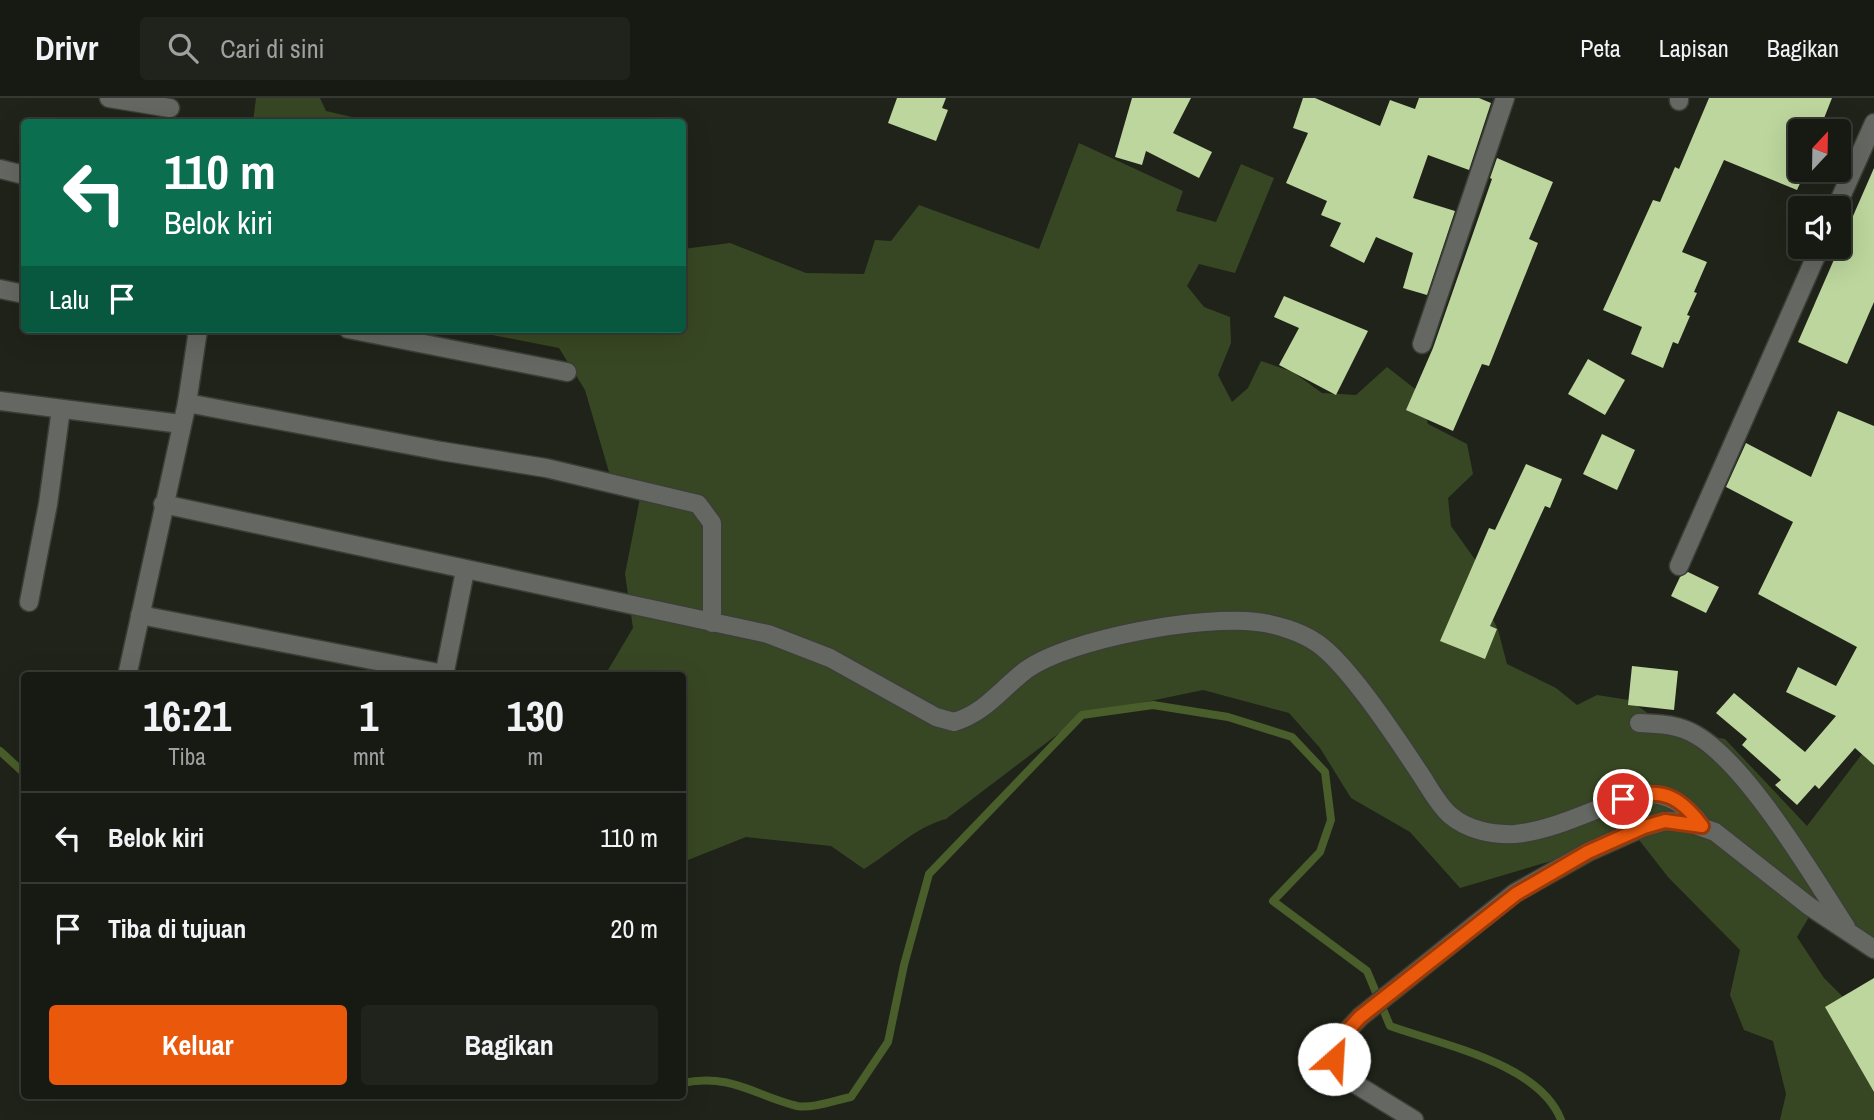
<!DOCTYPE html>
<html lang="id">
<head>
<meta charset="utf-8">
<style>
	body { margin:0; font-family:"Archivo Narrow",sans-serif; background:#20231c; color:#f1f3f6; height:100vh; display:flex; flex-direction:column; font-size:26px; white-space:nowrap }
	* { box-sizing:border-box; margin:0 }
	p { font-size:23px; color:#9ea1a0 }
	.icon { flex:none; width:38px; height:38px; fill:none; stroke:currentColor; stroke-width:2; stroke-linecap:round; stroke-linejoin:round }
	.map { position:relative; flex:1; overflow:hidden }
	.details { position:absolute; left:21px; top:574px; width:665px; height:427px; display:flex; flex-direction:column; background:#171a13; border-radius:7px; box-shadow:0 7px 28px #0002,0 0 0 2px #363833 }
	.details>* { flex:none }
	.banner { position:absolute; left:21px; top:21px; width:665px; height:214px; border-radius:7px; box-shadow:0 7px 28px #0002,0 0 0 2px #363833; background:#0b6e4f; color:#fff; overflow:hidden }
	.needle { width:46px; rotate:22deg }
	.tools { position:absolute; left:1788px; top:21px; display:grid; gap:14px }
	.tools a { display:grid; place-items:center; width:63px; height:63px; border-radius:7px; background:#171a13; box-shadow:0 7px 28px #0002,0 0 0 2px #363833; font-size:35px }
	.pin { position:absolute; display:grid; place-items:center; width:60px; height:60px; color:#fff; margin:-30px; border:4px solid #fff; border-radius:50%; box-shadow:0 2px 7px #0007 }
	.me { position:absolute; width:77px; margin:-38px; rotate:26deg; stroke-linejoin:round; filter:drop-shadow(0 0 5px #0008) }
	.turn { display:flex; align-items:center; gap:24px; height:147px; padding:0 28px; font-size:32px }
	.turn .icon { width:91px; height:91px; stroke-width:2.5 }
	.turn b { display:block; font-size:49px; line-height:60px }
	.then { display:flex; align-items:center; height:66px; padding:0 28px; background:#0003; gap:14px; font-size:26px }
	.eta { display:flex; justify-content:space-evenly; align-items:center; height:119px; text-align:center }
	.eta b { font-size:42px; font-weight:800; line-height:49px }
	.button { display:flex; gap:14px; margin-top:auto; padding:14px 28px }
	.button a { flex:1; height:80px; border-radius:7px; background:#ea580c; color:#fff; font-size:28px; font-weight:800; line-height:80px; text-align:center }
	.button a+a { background:#20231c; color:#f1f3f6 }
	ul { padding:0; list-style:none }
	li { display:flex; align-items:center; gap:21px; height:91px; padding:0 28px; border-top:2px solid #363833 }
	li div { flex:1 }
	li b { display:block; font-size:26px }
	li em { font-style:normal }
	header { display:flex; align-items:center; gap:42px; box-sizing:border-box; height:98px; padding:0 35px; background:#171a13; border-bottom:2px solid #363833 }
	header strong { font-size:33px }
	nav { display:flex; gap:38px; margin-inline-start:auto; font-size:24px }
	.search { width:490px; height:63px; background:#20231c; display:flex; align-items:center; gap:18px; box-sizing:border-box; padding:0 24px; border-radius:7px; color:#9ea1a0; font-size:26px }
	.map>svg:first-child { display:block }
</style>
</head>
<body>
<header>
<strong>Drivr</strong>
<div class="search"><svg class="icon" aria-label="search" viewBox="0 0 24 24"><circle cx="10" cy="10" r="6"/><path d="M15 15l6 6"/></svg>Cari di sini</div>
<nav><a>Peta</a><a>Lapisan</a><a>Bagikan</a></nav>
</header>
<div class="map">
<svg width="1874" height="1022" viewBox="0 0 1874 1022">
	<rect width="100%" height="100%" fill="#1f2319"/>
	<!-- green -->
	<g fill="#384723">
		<path d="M256,0h64l6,13 26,6 4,5h-103z"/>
		<path d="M1079,45l104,48 -7,20 40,11 25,-58 33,14 -39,95 -36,-9 -12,22 17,21 26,10 1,26 -13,32 14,27 16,-14 13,-27 32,11 29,21 34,2 31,-28 32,25 9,32 39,20 6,30 -25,24 3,28 28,39 9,44 10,21 9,34 49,24 21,17 20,-10 32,5 40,28 56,11 82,87 62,-81 5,6v209l-65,-43 -12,20 27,41 50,50v92h-94l6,-26 -13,-53 -29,-11 -14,-35 10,-45 -72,-73 -32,-41 -176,52 -50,-56 -59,-34 -31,-50 -31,-35 -86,-23 -120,25 -137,104c-33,9 -52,32 -82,50l-33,-23 -85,-9 -63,25 -1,-186 -77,-1 28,-47 -8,-54 16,-81 -30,-14 -26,-89 -26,-42 -97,-19h220l1,-80 47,-6 76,30 58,1 11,-34 16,1 28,-36 120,44z"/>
	</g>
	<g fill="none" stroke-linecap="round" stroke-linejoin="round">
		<!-- stream -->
		<g stroke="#495e2a" stroke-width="8">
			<path d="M0,653l24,22"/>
			<path d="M682,985c50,-10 71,12 115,23 15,3 39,-6 54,-9l37,-55 16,-77 25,-91 153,-159 71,-10 75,12 64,20 33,35 6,48 -11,32 -47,49 94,70 23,55c53,19 150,38 171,94"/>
		</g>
	</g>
	<!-- building -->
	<g fill="#bcd69d">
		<path d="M897,0h49l-4,10 6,2 -12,31 -48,-18z"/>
		<path d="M1132,0h59l-18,35 39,19 -13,26 -53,-27 -4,14 -27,-8z"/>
		<path d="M1303,0h12l65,28 10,-26 25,9 4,-11h60l12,5 -22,67 -41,-15 -15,43 42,13 -28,84 -24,-7 10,-35 -37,-16 -12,26 -34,-17 11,-23 -20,-8 6,-14 -41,-18 22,-50 -15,-5z"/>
		<path d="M1709,0h123l-13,33h-18v39h5l-9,20 -73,-30 -42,92 25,10 -13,30 3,1 -10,22 3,1 -12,28 -5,-2 -10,26 -32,-14 11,-27 -39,-17 50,-110 7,2 15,-35 4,2z"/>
		<path d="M1497,60l56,24 -24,57 9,4 -49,123 -7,-2 -29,67 -47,-21 27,-62 59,-169 -2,-1z"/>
		<path d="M1874,70v134l-27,62 -49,-22z"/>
		<path d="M1284,198l84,35 -32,64 -57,-30 20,-37 -25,-11z"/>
		<path d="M1588,261l37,21 -20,35 -37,-21z"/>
		<path d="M1838,313l36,15v339l-19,-17 -36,41 -4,-4 -18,20 -22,-20 6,-5 -39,-35 5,-6 -31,-26 18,-20 71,59 31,-36 -50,-24 12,-25 38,19 21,-39 -99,-53 35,-72 -67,-35 20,-44 65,34z"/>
		<path d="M1602,336l33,16 -18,40 -34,-16z"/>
		<path d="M1526,366l36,15 -12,29 -5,-2 -55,120 7,3 -12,30 -45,-18 49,-113 6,2z"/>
		<path d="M1688,474l31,15 -13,26 -35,-17 9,-19z"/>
		<path d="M1632,568l46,5 -4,39 -46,-5z"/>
		<path d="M1874,880v114l-49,-85z"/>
	</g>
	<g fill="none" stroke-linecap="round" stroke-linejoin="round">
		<defs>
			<g id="minor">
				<path d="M109,0l61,10"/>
				<path d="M1679,0v3"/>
				<path d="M0,71l24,6"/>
				<path d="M1836,110l38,-85"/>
				<path d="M0,191l24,5"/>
				<path d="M348,231l219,43"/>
				<path d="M1422,246l83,-246"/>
				<path d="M0,303l181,23"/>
				<path d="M187,305l254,48 105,17 152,36 14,19v100"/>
				<path d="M163,406l605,130 62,24 106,59 18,5c31,-9 47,-33 72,-52 45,-32 177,-55 231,-48 19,2 44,10 60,21 31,21 80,96 102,129 9,13 19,33 31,43 17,15 42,20 65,19 42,-4 85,-28 126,-41 29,1 44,10 61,33"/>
				<path d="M1679,468l141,-319"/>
				<path d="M29,504l19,-98 13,-95"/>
				<path d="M140,517l304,59"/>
				<path d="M127,578l60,-273 11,-73 -4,-1"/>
				<path d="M444,578l21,-105"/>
				<path d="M1639,625c20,1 39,1 57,12 51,29 117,141 150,192"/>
				<path d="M1414,1022l-65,-40 -15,-21 5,-19 21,-23 155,-124 73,-41 56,-25 21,-6 22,1 28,10 94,74 65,43"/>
			</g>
		</defs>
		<!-- minor casing -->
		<use href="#minor" stroke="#3b3f35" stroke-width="21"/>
		<!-- minor -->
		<use href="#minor" stroke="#656762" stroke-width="18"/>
	</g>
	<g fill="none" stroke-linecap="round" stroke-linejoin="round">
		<defs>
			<path id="route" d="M1334,961l5,-19 21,-23 156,-123 72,-42 56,-25 21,-6 37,5c-23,-31 -41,-39 -79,-27"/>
		</defs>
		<!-- route casing -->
		<use href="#route" stroke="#983908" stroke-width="18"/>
		<!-- route -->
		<use href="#route" stroke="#ea580c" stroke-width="12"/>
	</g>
</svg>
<div class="tools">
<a><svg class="needle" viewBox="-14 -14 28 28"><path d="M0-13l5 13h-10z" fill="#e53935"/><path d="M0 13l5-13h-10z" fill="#9ea1a0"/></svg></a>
<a><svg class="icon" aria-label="sound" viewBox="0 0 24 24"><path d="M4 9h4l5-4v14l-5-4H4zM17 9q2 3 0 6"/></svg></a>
</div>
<div class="pin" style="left:1623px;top:701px;background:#d93025"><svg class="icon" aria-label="arrive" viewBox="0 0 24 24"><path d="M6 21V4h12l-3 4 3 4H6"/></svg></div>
<svg class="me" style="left:1334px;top:961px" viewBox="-20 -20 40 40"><circle r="19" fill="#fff"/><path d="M0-13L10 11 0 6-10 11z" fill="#ea580c"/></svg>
<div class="banner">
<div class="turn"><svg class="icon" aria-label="left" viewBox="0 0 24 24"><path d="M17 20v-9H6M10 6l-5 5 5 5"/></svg><div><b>110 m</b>Belok kiri</div></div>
<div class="then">Lalu<svg class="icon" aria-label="arrive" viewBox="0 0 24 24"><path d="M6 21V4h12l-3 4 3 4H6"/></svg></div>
</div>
<section class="details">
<div class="eta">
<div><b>16:21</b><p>Tiba</p></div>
<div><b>1</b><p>mnt</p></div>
<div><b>130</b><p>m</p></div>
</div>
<ul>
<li><svg class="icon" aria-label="left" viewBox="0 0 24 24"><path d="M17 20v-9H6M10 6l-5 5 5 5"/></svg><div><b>Belok kiri</b></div><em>110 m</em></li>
<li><svg class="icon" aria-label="arrive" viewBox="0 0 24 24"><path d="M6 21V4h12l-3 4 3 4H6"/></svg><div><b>Tiba di tujuan</b></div><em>20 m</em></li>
</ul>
<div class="button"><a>Keluar</a><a>Bagikan</a></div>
</section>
</div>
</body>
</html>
